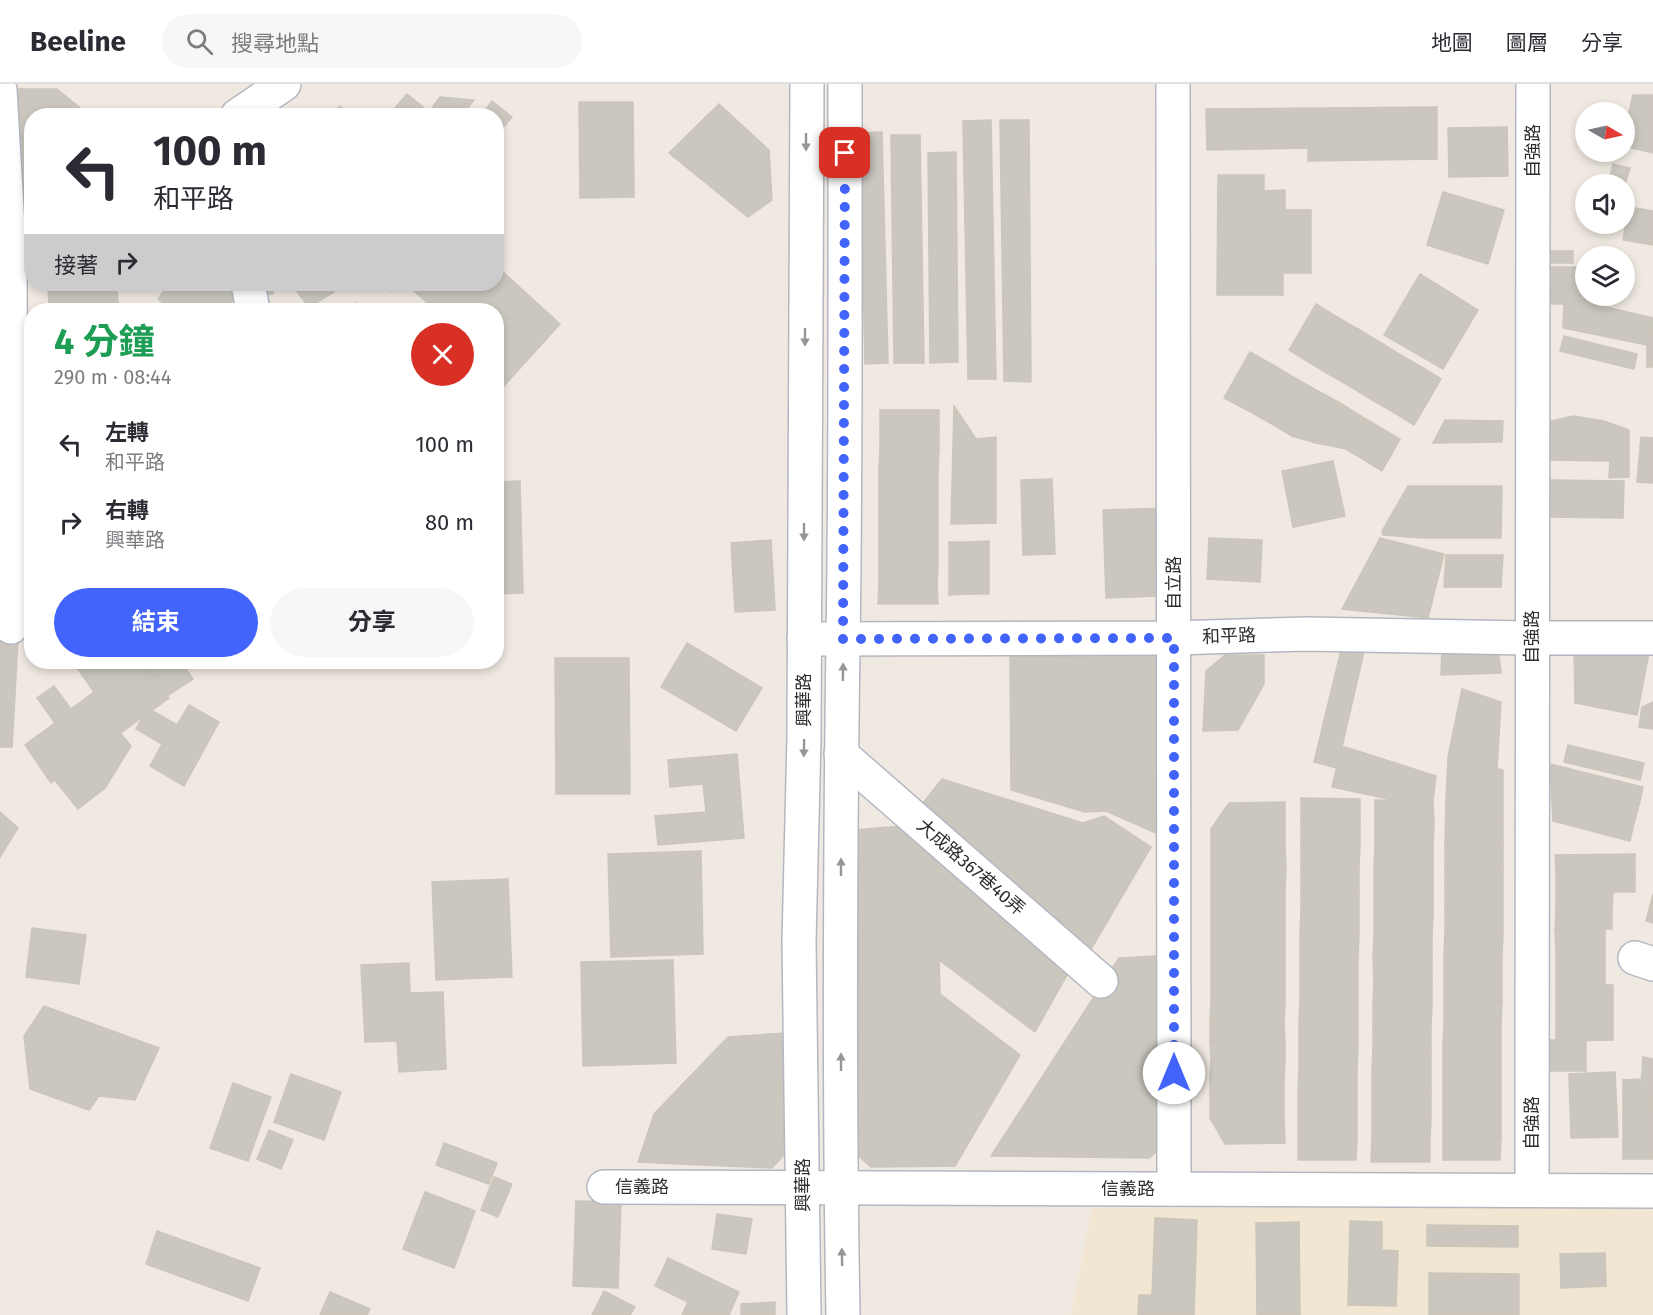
<!DOCTYPE html>
<html lang="zh-TW">
<head>
<meta charset="utf-8">
<style>
	body { margin:0; font-family:"Fira Sans","Noto Sans TC",sans-serif; background:#f7f7f7; color:#2b2b33; height:100vh; display:flex; flex-direction:column; font-size:22px; white-space:nowrap }
	* { box-sizing:border-box; margin:0 }
	p { font-size:20px; color:#7c7c81 }
	.icon { flex:none; width:33px; height:33px; fill:none; stroke:currentColor; stroke-width:2; stroke-linecap:round; stroke-linejoin:round }
	.map { position:relative; flex:1; overflow:hidden }
	.side { position:absolute; left:24px; top:219px; width:480px; height:366px; display:flex; flex-direction:column; background:#fff; border-radius:24px; box-shadow:0 3px 9px #0003 }
	.side>* { flex:none }
	.hud { position:absolute; left:24px; top:24px; width:480px; height:183px; border-radius:24px; box-shadow:0 3px 9px #0003; background:#fff; color:#2b2b33; overflow:hidden }
	.needle { width:39px; rotate:99deg }
	.tools { position:absolute; left:1575px; top:18px; display:grid; gap:12px }
	.tools a { display:grid; place-items:center; width:60px; height:60px; border-radius:50%; background:#fff; box-shadow:0 3px 9px #0003; font-size:30px }
	.pin { position:absolute; display:grid; place-items:center; width:51px; height:51px; color:#fff; margin:-26px; border-radius:12px; box-shadow:0 3px 9px #0006 }
	.me { position:absolute; width:66px; margin:-33px; rotate:0deg; stroke-linejoin:round; filter:drop-shadow(0 0 4px #0008) }
	.turn { display:flex; align-items:center; gap:21px; height:126px; padding:0 30px; font-size:27px }
	.turn .icon { width:78px; height:78px; stroke-width:2.5 }
	.turn b { display:block; font-size:42px; line-height:51px }
	.then { display:flex; align-items:center; height:57px; padding:0 30px; background:#0003; gap:12px; font-size:22px }
	.round { display:grid; place-items:center; flex:none; width:63px; height:63px; border-radius:32px; background:#f7f7f7 }
	.headline { display:flex; align-items:center; justify-content:space-between; height:102px; padding:0 30px }
	h1 { font-size:36px; font-weight:700; line-height:45px; color:#1e9e55 }
	.primary-button { display:flex; gap:12px; margin-top:auto; padding:12px 30px }
	.primary-button a { flex:1; height:69px; border-radius:36px; background:#4264fb; color:#fff; font-size:24px; font-weight:700; line-height:69px; text-align:center }
	.primary-button a+a { background:#f7f7f7; color:#2b2b33 }
	ul { padding:0; list-style:none }
	li { display:flex; align-items:center; gap:18px; height:78px; padding:0 30px }
	li div { flex:1 }
	li b { display:block; font-size:22px }
	li em { font-style:normal }
	header { display:flex; align-items:center; gap:36px; box-sizing:border-box; height:84px; padding:0 30px; background:#fff; border-bottom:2px solid #e1e1e2 }
	header strong { font-size:28px }
	nav { display:flex; gap:33px; margin-inline-start:auto; font-size:21px }
	.search { width:420px; height:54px; background:#f7f7f7; display:flex; align-items:center; gap:15px; box-sizing:border-box; padding:0 21px; border-radius:33px; color:#7c7c81; font-size:22px }
	.map>svg:first-child { display:block }
</style>
</head>
<body>
<header>
<strong>Beeline</strong>
<div class="search"><svg class="icon" aria-label="search" viewBox="0 0 24 24"><circle cx="10" cy="10" r="6"/><path d="M15 15l6 6"/></svg>搜尋地點</div>
<nav><a>地圖</a><a>圖層</a><a>分享</a></nav>
</header>
<div class="map">
<svg width="1653" height="1231" viewBox="0 0 1653 1231">
	<rect width="100%" height="100%" fill="#efe9e1"/>
	<!-- education -->
	<path fill="#f0e6d1" d="M1653,1123v108h-582l21,-107z"/>
	<!-- building -->
	<g fill="#cbc7bf" stroke="#cbc5ba" stroke-width="1.5">
		<path d="M11,5h46l33,27h-58v120h-21z"/>
		<path d="M407,10l16,13 -6,9h-29z"/>
		<path d="M1633,11h20v58l-29,-7v-13z"/>
		<path d="M440,13l34,3 -13,16h-35z"/>
		<path d="M492,17l20,16 -16,19v-20h-15z"/>
		<path d="M579,18h54l1,95 -54,1z"/>
		<path d="M719,20l50,46 3,50 -24,17 -79,-64z"/>
		<path d="M340,22l11,10h-20z"/>
		<path d="M1437,23v52l-129,2v-13l-101,2 -1,-41z"/>
		<path d="M991,36l5,259h-28l-5,-258z"/>
		<path d="M1000,36h29l2,262 -27,-1z"/>
		<path d="M1507,43l1,49 -59,1 -1,-49z"/>
		<path d="M882,48l6,231 -23,1 -5,-231z"/>
		<path d="M891,51h29l4,228h-30z"/>
		<path d="M956,68l2,210 -28,1 -2,-210z"/>
		<path d="M1613,80l17,4 -6,19v-3h-16z"/>
		<path d="M1218,91h46v16l21,-1v20h26v63h-28v22h-66z"/>
		<path d="M1443,108l61,18 -16,54 -61,-19z"/>
		<path d="M1629,123l24,4v34l-30,-5z"/>
		<rect x="1550" y="167" width="23" height="12"/>
		<path d="M1551,183h35v29h10v8h-45z"/>
		<path d="M502,187l58,53 -59,65 -5,-4v-75h-30l24,-26h6v-8z"/>
		<path d="M1420,190l58,36 -35,59 -59,-34z"/>
		<path d="M48,200h69l1,20 -69,5z"/>
		<path d="M169,200h76l-19,26h-52l-16,-11z"/>
		<rect x="252" y="200" width="21" height="10"/>
		<path d="M291,200h35l8,8 -25,15z"/>
		<path d="M384,200h15l-8,7z"/>
		<path d="M405,200h43l-19,20z"/>
		<path d="M448,200h42l-24,26h-28l-9,-6z"/>
		<path d="M1564,213l89,21 -1,28 -89,-18z"/>
		<path d="M356,219l7,7h-16z"/>
		<path d="M1316,220l21,13 -27,46 -21,-13z"/>
		<path d="M1337,233l21,12 -28,46 -20,-12z"/>
		<path d="M1358,245l20,12 -27,46 -21,-12z"/>
		<rect x="1647" y="249" width="6" height="34"/>
		<path d="M1564,252l73,18 -3,15 -74,-18z"/>
		<path d="M1378,257l21,13 -27,46 -21,-13z"/>
		<path d="M1250,268l23,13 -26,45 -23,-12z"/>
		<path d="M1399,270l21,12 -27,46 -21,-12z"/>
		<path d="M1273,281l22,13 -25,45 -23,-13z"/>
		<path d="M1420,282l21,13 -27,46 -21,-13z"/>
		<path d="M1295,294l23,13 -26,45 -22,-13z"/>
		<path d="M1318,307l22,12 -24,40 -24,-7z"/>
		<path d="M1340,319l24,15 -18,31 -30,-6z"/>
		<path d="M954,322l22,33 20,-2v86l-45,1z"/>
		<rect x="880" y="326" width="59" height="19"/>
		<path d="M1573,332l31,5 25,9v47l-20,1 1,-17 -64,-1 1,-38z"/>
		<path d="M1364,334l36,21 -18,32 -36,-22z"/>
		<path d="M1445,336l58,1 -1,21 -69,1z"/>
		<path d="M880,345h59v20l-59,-1z"/>
		<path d="M1641,353l12,1v45l-16,-1z"/>
		<path d="M880,364l59,1 -1,19h-59z"/>
		<path d="M1333,377l12,55 -52,11 -11,-56z"/>
		<path d="M879,384h59v20l-59,-1z"/>
		<path d="M1052,395l3,75 -32,1 -2,-75z"/>
		<path d="M1549,396l75,1 -1,37 -75,-1z"/>
		<path d="M520,397l3,112 -27,1v-112z"/>
		<path d="M1408,402h94l-1,52h-78l-40,-3 -1,-4z"/>
		<path d="M879,403l59,1v19h-59z"/>
		<path d="M879,423h59v20l-59,-1z"/>
		<path d="M1169,424l-10,88 -53,2 -3,-88z"/>
		<path d="M879,442l59,1v19h-59z"/>
		<path d="M1209,454l53,2 -2,42 -53,-3z"/>
		<path d="M1380,454l64,16 -16,64 -86,-9z"/>
		<path d="M771,456l4,70 -40,2 -4,-69z"/>
		<path d="M989,457v53h-20v-52z"/>
		<path d="M949,458h20v52l-20,1z"/>
		<rect x="879" y="462" width="59" height="19"/>
		<path d="M1446,471h57l-2,32h-57z"/>
		<path d="M879,481h59l-1,20 -58,-1z"/>
		<path d="M879,500l58,1 1,19h-60z"/>
		<path d="M0,555l18,1 -6,107h-12z"/>
		<path d="M1574,557l76,6 -13,68 -62,-12z"/>
		<path d="M687,559l75,45 -26,43 -75,-44z"/>
		<path d="M1342,562l22,6 -27,116 -23,-6z"/>
		<path d="M1157,566l8,187 -59,-26 -21,1 -74,-22 -1,-139z"/>
		<path d="M1442,566h48l9,6 2,17 -60,2z"/>
		<path d="M1225,571h39v29l-26,46 -35,1 3,-60z"/>
		<path d="M555,574h74l1,136h-74z"/>
		<path d="M73,578h70l26,36 -118,85 -26,-38 30,-22 -18,-25 17,-12 17,23 23,-17z"/>
		<path d="M145,578h52l-11,7 7,10 -26,17z"/>
		<path d="M1462,605l39,13 -4,67 -49,-12z"/>
		<path d="M1653,618v27l-14,-2 3,-20z"/>
		<path d="M189,621l30,17 -35,64 -34,-20 12,-22 -26,-15 12,-21 29,17z"/>
		<path d="M117,645l14,17 -26,42 -27,21 -24,-30z"/>
		<path d="M1568,661l76,18 -4,17 -76,-18z"/>
		<path d="M1342,662l94,30 -3,25 -40,-1 -61,-13z"/>
		<path d="M737,670l7,84 -86,7 -3,-29 51,-4 -3,-28 -33,3 -2,-27z"/>
		<path d="M1448,673l55,13v26l-56,-16z"/>
		<path d="M1550,680l93,23 -4,18 -88,-21z"/>
		<path d="M942,695l141,44 21,-7 47,31 -64,109 -172,-143z"/>
		<path d="M1447,696l56,16v25l-57,-20z"/>
		<path d="M1551,700l88,21 -5,18 -82,-20z"/>
		<path d="M1301,714l59,1v22h-59z"/>
		<path d="M1375,716l58,1 1,22h-59z"/>
		<path d="M1446,717l57,20v22h-58z"/>
		<path d="M1285,718v28l-74,-1 18,-26z"/>
		<path d="M1552,719l82,20 -4,18 -77,-20z"/>
		<path d="M0,728l18,16 -18,29z"/>
		<path d="M1301,737h59v23l-59,-1z"/>
		<path d="M1375,739h59l-1,23h-58z"/>
		<path d="M903,742l164,149 -32,57 -96,-72 1,34 80,61 -65,111 -84,1 -18,-16v-321z"/>
		<path d="M1211,745l74,1v19h-74z"/>
		<path d="M1301,759l59,1 -1,22h-58z"/>
		<rect x="1445" y="759" width="58" height="22"/>
		<path d="M1375,762h58v22h-59z"/>
		<path d="M1211,765h74l1,19h-75z"/>
		<path d="M701,767l2,103 -92,3 -3,-103z"/>
		<path d="M1635,770v19h-79l-1,-18z"/>
		<rect x="1445" y="781" width="58" height="23"/>
		<rect x="1301" y="782" width="58" height="23"/>
		<path d="M1211,784h75l-1,19h-74z"/>
		<rect x="1374" y="784" width="59" height="23"/>
		<rect x="1556" y="789" width="79" height="19"/>
		<path d="M508,795l4,98 -76,3 -4,-98z"/>
		<rect x="1211" y="803" width="74" height="19"/>
		<path d="M1445,804h58v23l-58,-1z"/>
		<path d="M1301,805h58v23l-58,-1z"/>
		<path d="M1374,807h59v23l-59,-1z"/>
		<path d="M1556,808h57l-1,18h-56z"/>
		<path d="M1653,810v29l-7,-2z"/>
		<path d="M1211,822h74v20l-74,-1z"/>
		<path d="M1445,826l58,1v22h-58z"/>
		<path d="M1556,826h56v19h-57z"/>
		<path d="M1301,827l58,1v22h-59z"/>
		<path d="M1374,829l59,1 -1,22h-58z"/>
		<path d="M1211,841l74,1v19h-74z"/>
		<path d="M32,844l54,7 -7,49 -53,-7z"/>
		<path d="M1555,845h50v18l-49,1z"/>
		<path d="M1445,849h58l-1,23h-58z"/>
		<path d="M1300,850h59l-1,23h-58z"/>
		<path d="M1374,852h58v23h-59z"/>
		<rect x="1211" y="861" width="74" height="19"/>
		<path d="M1605,863v19h-49v-18z"/>
		<path d="M1156,872l1,20 8,1 1,167 -17,14 -158,-2 128,-198z"/>
		<rect x="1444" y="872" width="58" height="23"/>
		<rect x="1300" y="873" width="58" height="22"/>
		<path d="M1373,875h59v22h-58z"/>
		<path d="M673,876l3,103 -93,3 -2,-104z"/>
		<path d="M409,879l1,30 33,-1 3,77 -47,3 -2,-31 -32,1 -4,-77z"/>
		<rect x="1211" y="880" width="74" height="19"/>
		<rect x="1556" y="882" width="49" height="19"/>
		<rect x="1300" y="895" width="58" height="23"/>
		<rect x="1444" y="895" width="58" height="22"/>
		<path d="M1374,897h58v23h-59z"/>
		<path d="M1211,899h74v19l-74,1z"/>
		<rect x="1556" y="901" width="57" height="18"/>
		<path d="M1444,917h58l-1,23h-57z"/>
		<path d="M1285,918l-1,20 -74,-1 1,-18z"/>
		<path d="M1300,918h58v23h-59z"/>
		<rect x="1556" y="919" width="57" height="19"/>
		<path d="M1373,920h59l-1,23 -58,-1z"/>
		<path d="M44,922l115,42 -24,52 -36,-4 -10,14 -59,-21 -6,-53z"/>
		<path d="M1210,937l74,1 1,19h-75z"/>
		<path d="M1556,938h57v18l-57,1z"/>
		<path d="M1444,940h57v22h-58z"/>
		<rect x="1299" y="941" width="59" height="22"/>
		<path d="M1373,942l58,1v22h-58z"/>
		<path d="M785,949l7,113 -20,22 -134,-6 16,-48 74,-77z"/>
		<rect x="1550" y="956" width="36" height="31"/>
		<path d="M1210,957h75v19h-74z"/>
		<rect x="1443" y="962" width="58" height="23"/>
		<path d="M1299,963h59l-1,23h-58z"/>
		<path d="M1373,965h58v23h-59z"/>
		<path d="M1643,973l10,2v45h-13z"/>
		<path d="M1211,976h74l-1,20 -74,-1z"/>
		<rect x="1443" y="985" width="58" height="23"/>
		<path d="M1299,986h58v23l-59,-1z"/>
		<rect x="1372" y="988" width="59" height="22"/>
		<path d="M1615,988l3,65 -47,1 -2,-64z"/>
		<path d="M291,990l50,18 -17,48 -50,-18z"/>
		<path d="M1210,995l74,1v19h-74z"/>
		<path d="M1640,995v25h-17v-24z"/>
		<path d="M233,999l38,14 -23,64 -38,-13z"/>
		<path d="M1298,1008l59,1v22h-59z"/>
		<rect x="1443" y="1008" width="58" height="22"/>
		<rect x="1372" y="1010" width="59" height="23"/>
		<rect x="1210" y="1015" width="74" height="19"/>
		<rect x="1623" y="1020" width="17" height="55"/>
		<rect x="1640" y="1020" width="13" height="55"/>
		<rect x="1443" y="1030" width="58" height="23"/>
		<path d="M1298,1031h59v23l-59,-1z"/>
		<path d="M1372,1033h59l-1,23 -58,-1z"/>
		<path d="M1210,1034h74l1,25 -60,1z"/>
		<path d="M269,1046l24,10 -12,29 -24,-10z"/>
		<path d="M1298,1053l59,1 -1,22h-58z"/>
		<path d="M1443,1053h58l-1,23h-57z"/>
		<path d="M1372,1055l58,1v22h-59z"/>
		<path d="M444,1059l53,20 -8,21 -53,-19z"/>
		<path d="M494,1093l18,7 -14,33 -17,-7z"/>
		<path d="M425,1108l50,19 -21,57 -51,-19z"/>
		<path d="M576,1117l45,1 -3,86 -45,-2z"/>
		<path d="M717,1130l35,5 -6,35 -34,-5z"/>
		<path d="M1155,1134l42,2 -3,95h-56l1,-20h13z"/>
		<path d="M1350,1137l32,1v28l16,1 -2,55 -48,-1z"/>
		<path d="M1299,1138l1,93h-43l-1,-92z"/>
		<path d="M1427,1141l91,1v21l-91,-1z"/>
		<path d="M157,1147l103,37 -12,33 -102,-37z"/>
		<path d="M1605,1169l1,33 -45,2 -1,-34z"/>
		<path d="M668,1174l71,34 -10,23h-47l6,-13 -33,-16z"/>
		<path d="M1429,1189l90,1v41h-90z"/>
		<path d="M604,1207l31,16 -5,8h-38z"/>
		<path d="M330,1208l40,17 -3,6h-47z"/>
		<path d="M775,1218v13h-34v-11z"/>
	</g>
	<g fill="none" stroke-linecap="round" stroke-linejoin="round">
		<defs>
			<g id="street">
				<path d="M1173,0l1,1105"/>
				<path d="M0,6l10,171 1,366"/>
				<path d="M237,32l47,-32"/>
				<path d="M248,200l5,26"/>
				<path d="M804,555l370,-1 132,-4 226,4h121"/>
				<path d="M841,670l260,227"/>
				<path d="M1635,874l18,6"/>
				<path d="M604,1103l1049,4"/>
				<path d="M1532,1106l1,-1106"/>
			</g>
			<g id="secondary">
				<path d="M804,1231l-5,-374 5,-203 3,-654"/>
				<path d="M843,1231c-4,-225 -3,-450 0,-674 3,-186 2,-371 2,-557"/>
			</g>
		</defs>
		<!-- street casing -->
		<use href="#street" stroke="#b4b7c1" stroke-width="36"/>
		<!-- secondary casing -->
		<use href="#secondary" stroke="#b4b7c1" stroke-width="36"/>
		<!-- street -->
		<use href="#street" stroke="#fff" stroke-width="33"/>
		<!-- secondary -->
		<use href="#secondary" stroke="#fff" stroke-width="33"/>
	</g>
	<!-- one-way arrows -->
	<defs><path id="oneway-solid" d="M-6-.8H1V-3.2L6.5 0L1 3.2V.8H-6Z" transform="scale(1.5)"/></defs>
	<g fill="#969696">
		<use href="#oneway-solid" transform="translate(806 58) rotate(90)"/>
		<use href="#oneway-solid" transform="translate(805 253) rotate(90)"/>
		<use href="#oneway-solid" transform="translate(804 448) rotate(90)"/>
		<use href="#oneway-solid" transform="translate(843 588) rotate(-89)"/>
		<use href="#oneway-solid" transform="translate(804 664) rotate(91)"/>
		<use href="#oneway-solid" transform="translate(841 783) rotate(-90)"/>
		<use href="#oneway-solid" transform="translate(841 978) rotate(-90)"/>
		<use href="#oneway-solid" transform="translate(842 1173) rotate(-91)"/>
	</g>
	<g fill="none" stroke-linecap="round" stroke-linejoin="round">
		<!-- route -->
		<path stroke="#4264fb" stroke-width="10" stroke-dasharray="0 18" d="M845,69l-2,486 331,-1v435"/>
	</g>
	<g text-anchor="middle" dominant-baseline="central" stroke-width="4.5" stroke-linejoin="round" paint-order="stroke">
		<!-- street labels -->
		<g font-size="18" fill="#2e2e2e" stroke="#fff">
			<text transform="translate(1533 67) rotate(-90)">自強路</text>
			<text transform="translate(1174 499) rotate(-90)">自立路</text>
			<text transform="translate(1229 552) rotate(-2)">和平路</text>
			<text transform="translate(1532 553) rotate(-90)">自強路</text>
			<text transform="translate(804 616) rotate(-90)">興華路</text>
			<text transform="translate(971 783) rotate(41)">大成路367巷40弄</text>
			<text transform="translate(1532 1039) rotate(-90)">自強路</text>
			<text transform="translate(803 1101) rotate(-90)">興華路</text>
			<text x="642" y="1103">信義路</text>
			<text x="1128" y="1105">信義路</text>
		</g>
	</g>
</svg>
<div class="tools">
<a><svg class="needle" viewBox="-14 -14 28 28"><path d="M0-13l5 13h-10z" fill="#e53935"/><path d="M0 13l5-13h-10z" fill="#7c7c81"/></svg></a>
<a><svg class="icon" aria-label="sound" viewBox="0 0 24 24"><path d="M4 9h4l5-4v14l-5-4H4zM17 9q2 3 0 6"/></svg></a>
<a><svg class="icon" aria-label="layers" viewBox="0 0 24 24"><path d="M12 4l9 5-9 5-9-5zM3 14l9 5 9-5"/></svg></a>
</div>
<div class="pin" style="left:845px;top:69px;background:#d93025"><svg class="icon" aria-label="arrive" viewBox="0 0 24 24"><path d="M6 21V4h12l-3 4 3 4H6"/></svg></div>
<svg class="me" style="left:1174px;top:989px" viewBox="-20 -20 40 40"><circle r="19" fill="#fff"/><path d="M0-13L10 11 0 6-10 11z" fill="#4264fb"/></svg>
<div class="hud">
<div class="turn"><svg class="icon" aria-label="left" viewBox="0 0 24 24"><path d="M17 20v-9H6M10 6l-5 5 5 5"/></svg><div><b>100 m</b>和平路</div></div>
<div class="then">接著<svg class="icon" aria-label="right" viewBox="0 0 24 24"><path d="M7 20v-9h11M14 6l5 5-5 5"/></svg></div>
</div>
<section class="side">
<div class="headline"><div><h1>4 分鐘</h1><p>290 m · 08:44</p></div><a class="round" style="background:#d93025;color:#fff"><svg class="icon" aria-label="close" viewBox="0 0 24 24"><path d="M6 6l12 12M18 6L6 18"/></svg></a></div>
<ul>
<li><svg class="icon" aria-label="left" viewBox="0 0 24 24"><path d="M17 20v-9H6M10 6l-5 5 5 5"/></svg><div><b>左轉</b><p>和平路</p></div><em>100 m</em></li>
<li><svg class="icon" aria-label="right" viewBox="0 0 24 24"><path d="M7 20v-9h11M14 6l5 5-5 5"/></svg><div><b>右轉</b><p>興華路</p></div><em>80 m</em></li>
</ul>
<div class="primary-button"><a>結束</a><a>分享</a></div>
</section>
</div>
</body>
</html>
